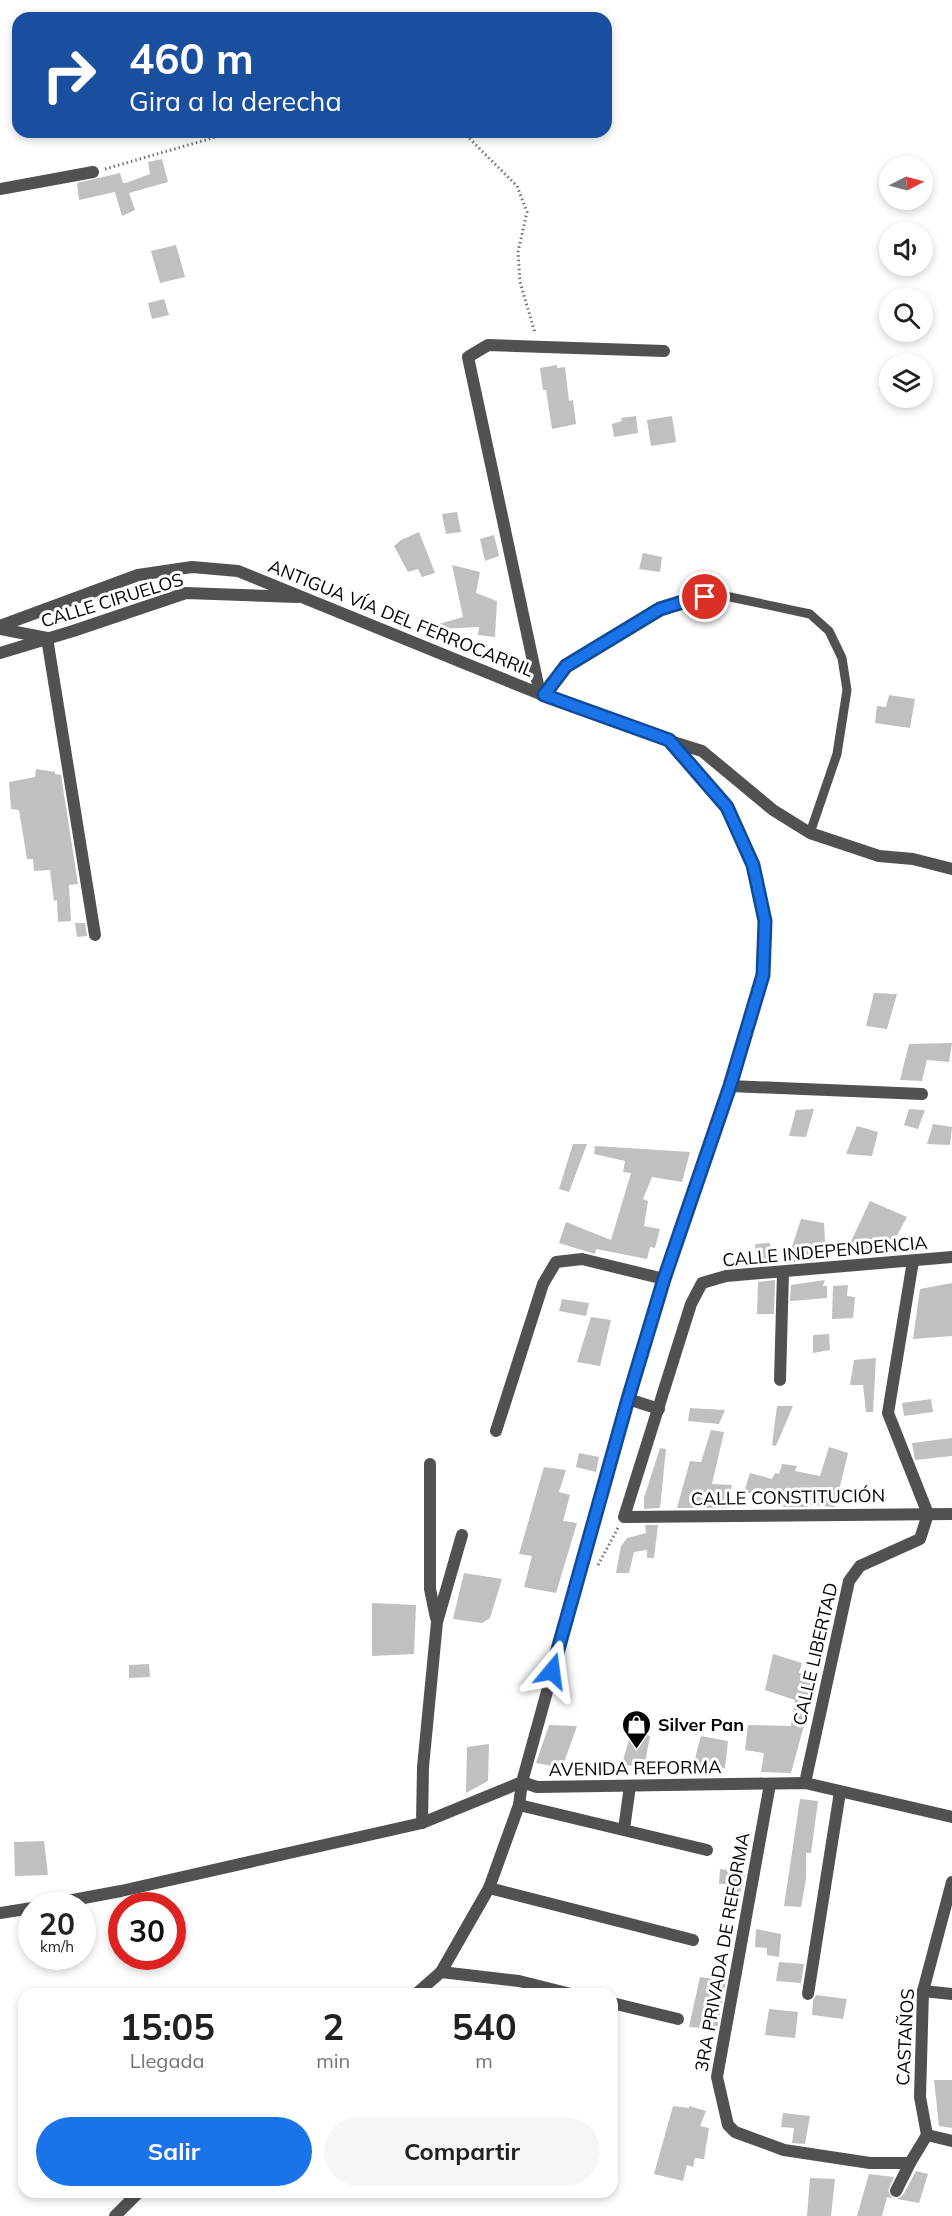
<!DOCTYPE html>
<html lang="es">
<head>
<meta charset="utf-8">
<style>
	body { margin:0; font-family:Mulish,sans-serif; background:#f6f6f6; color:#202124; height:100vh; display:flex; flex-direction:column; font-size:22px; white-space:nowrap }
	* { box-sizing:border-box; margin:0 }
	p { font-size:20px; color:#757577 }
	.icon { flex:none; width:33px; height:33px; fill:none; stroke:currentColor; stroke-width:2; stroke-linecap:round; stroke-linejoin:round }
	.map { position:relative; flex:1; overflow:hidden }
	.panel { position:absolute; left:18px; top:1988px; width:600px; height:210px; display:flex; flex-direction:column; background:#fff; border-radius:18px; box-shadow:0 3px 9px #0003 }
	.panel>* { flex:none }
	.top-card { position:absolute; left:12px; top:12px; width:600px; height:126px; border-radius:18px; box-shadow:0 3px 9px #0003; background:#1a4fa0; color:#fff; overflow:hidden }
	.needle { width:39px; rotate:84deg }
	.controls { position:absolute; left:879px; top:156px; display:grid; gap:12px }
	.controls a { display:grid; place-items:center; width:54px; height:54px; border-radius:50%; background:#fff; box-shadow:0 3px 9px #0003; font-size:30px }
	.speed { position:absolute; left:18px; top:1892px; display:flex; gap:12px; font-size:30px; font-weight:700; text-align:center }
	.speed>* { display:grid; place-content:center; width:78px; height:78px; border-radius:50%; background:#fff; box-shadow:0 3px 9px #0003; line-height:1 }
	.speed small { font-size:15px; font-weight:400 }
	.speed .limit { border:9px solid #d22; background:#fff; color:#111 }
	.pin { position:absolute; display:grid; place-items:center; width:51px; height:51px; color:#fff; margin:-26px; border:3px solid #fff; border-radius:50%; box-shadow:0 2px 6px #0007 }
	.me { position:absolute; width:66px; margin:-33px; rotate:16deg; stroke-linejoin:round; filter:drop-shadow(0 0 4px #0008) }
	.turn { display:flex; align-items:center; gap:21px; height:126px; padding:0 18px; font-size:27px }
	.turn .icon { width:78px; height:78px; stroke-width:2.5 }
	.turn b { display:block; font-size:42px; line-height:51px }
	.eta { display:flex; justify-content:space-evenly; align-items:center; height:102px; text-align:center }
	.eta b { font-size:36px; font-weight:700; line-height:42px }
	.cta { display:flex; gap:12px; margin-top:auto; padding:12px 18px }
	.cta a { flex:1; height:69px; border-radius:36px; background:#1a73e8; color:#fff; font-size:24px; font-weight:700; line-height:69px; text-align:center }
	.cta a+a { background:#f6f6f6; color:#202124 }
	.map>svg:first-child { display:block }
</style>
</head>
<body>
<div class="map">
<svg width="952" height="2216" viewBox="0 0 952 2216">
	<rect width="100%" height="100%" fill="#fff"/>
	<!-- building -->
	<g fill="#c0c0c0">
		<path d="M162,159l6,23 -39,11 6,17 -13,6 -7,-24 -36,8 -2,-17 43,-10 3,10h3l24,-9 -2,-12z"/>
		<path d="M176,245l9,32 -25,6 -9,-32z"/>
		<path d="M164,299l5,16 -17,4 -4,-16z"/>
		<path d="M557,365v3l8,-1 4,34 4,-1 3,24 -24,5 -6,-39h-3l-3,-22z"/>
		<path d="M636,416l2,17 -24,4 -2,-13 10,-3 -1,-3z"/>
		<path d="M672,416l4,26 -25,4 -4,-26z"/>
		<path d="M457,512l4,20 -15,2 -4,-20z"/>
		<path d="M419,532l16,41 -13,4 -4,-8 -10,3 -14,-26 7,-6z"/>
		<path d="M494,535l5,21 -14,5 -5,-22z"/>
		<path d="M643,553l19,4 -2,15 -21,-3z"/>
		<path d="M452,565l28,7 -4,21 21,8 -2,36 -17,-2 1,-8 -40,2v-5l24,-7z"/>
		<path d="M889,695l26,4 -5,29 -35,-5 2,-17 9,1z"/>
		<path d="M36,769l19,3v2l6,1 17,109 -9,1 2,36 -13,1 -1,-22 -3,1 -4,-31 -16,1 -1,-12h-6l-8,-49 -8,-1 -2,-27 26,-5z"/>
		<path d="M75,923h10l2,13 -10,1z"/>
		<path d="M874,993l23,1 -10,35 -21,-3z"/>
		<path d="M952,1043l-3,19 -22,-2 -5,21 -22,-1 9,-36z"/>
		<path d="M814,1109l-8,28 -17,-1 7,-26z"/>
		<path d="M909,1109l16,1 -7,19 -14,-4z"/>
		<path d="M933,1124l19,3 -2,18 -23,-1z"/>
		<path d="M857,1126l21,6 -6,24 -26,-2z"/>
		<path d="M573,1144h14l-18,48 -10,-3z"/>
		<path d="M595,1146l95,6 -8,30 -30,-5 -9,22 5,2 -4,25 16,3 -5,19 -5,-1 -3,12 -51,-10 -1,5 -36,-11 7,-21 45,18 20,-67 -8,-1 2,-11 -31,-7z"/>
		<path d="M870,1201l37,16 -20,37 -25,1 -15,-5z"/>
		<path d="M801,1219l23,4 2,36 -31,3 -7,-2z"/>
		<path d="M770,1243l3,21 -16,1 -2,-21z"/>
		<path d="M775,1280l-1,34h-17l1,-32z"/>
		<path d="M825,1280l-2,6h4v12l-37,3 1,-16z"/>
		<path d="M952,1283v53l-39,3 7,-50z"/>
		<path d="M848,1285l-1,11 8,1 -2,21 -21,1 1,-33z"/>
		<path d="M562,1299l27,4 -3,13 -27,-5z"/>
		<path d="M591,1317l20,3 -11,46 -23,-4z"/>
		<path d="M829,1334l1,16 -17,3v-18z"/>
		<path d="M876,1358l-3,54h-7l-3,-27h-13l4,-25z"/>
		<path d="M931,1399l2,13 -29,4 -2,-13z"/>
		<path d="M777,1406h16l-17,40 -4,-1z"/>
		<path d="M690,1408l35,2 -6,14 -31,-3z"/>
		<path d="M711,1430l13,2 -12,52 20,1 -5,23h-50l13,-47 11,1z"/>
		<path d="M952,1438v18l-37,4 -3,-17z"/>
		<path d="M829,1447l19,6 -13,54 -26,-2 -1,2h-25l2,-7 -41,-8 6,-19 22,6 3,-6 4,1 3,-10 15,2 -2,5 25,5z"/>
		<path d="M660,1448l6,1 -6,59 -16,1v-11z"/>
		<path d="M579,1453l20,4 -3,15 -20,-5z"/>
		<path d="M544,1467l22,3 -7,22 11,3 -7,26 14,2 -21,70 -32,-6 8,-31 -13,-2z"/>
		<path d="M645,1525h13l-4,33h-7v-8l-13,2 -5,21h-13l5,-27 6,-8 19,-5z"/>
		<path d="M464,1573l38,6 -12,39 -8,5 -29,-4z"/>
		<path d="M372,1603l44,2 -2,49 -42,2z"/>
		<path d="M773,1654l29,9 -3,10 19,1 -27,99 -30,-1 3,-19 -19,-3 3,-25 43,1 4,-26 -30,-10z"/>
		<path d="M149,1664l1,13 -21,1v-13z"/>
		<path d="M549,1725l28,1 -15,42 -26,-5z"/>
		<path d="M632,1730l18,6 -5,27 -24,4z"/>
		<path d="M701,1736l27,5 -3,27 -16,-1 -15,-5z"/>
		<path d="M489,1744l-1,37 -22,12 1,-46z"/>
		<path d="M800,1799l18,2 -7,52h-5v26l-5,28 -17,-1z"/>
		<path d="M44,1841l4,34 -33,1 -1,-34z"/>
		<path d="M720,1869l23,3 -1,3h3l-7,25 -13,-1 1,-15h-7z"/>
		<path d="M756,1929l25,5 -2,23 -12,-2v-7l-12,-1z"/>
		<path d="M779,1962l25,2 -3,19 -25,-2z"/>
		<path d="M700,1977l26,4 -9,48 -28,-2z"/>
		<path d="M816,1995l31,4 -4,20 -31,-4 1,-15z"/>
		<path d="M769,2009l29,3 -3,26 -30,-3z"/>
		<path d="M934,2080h18v48l-13,-2z"/>
		<path d="M673,2106l16,2v-2l17,5 -6,15 9,2 -5,31 -9,-1 -2,9 -6,-2 -4,16 -29,-7z"/>
		<path d="M783,2113l27,3 -5,28 -13,-1 2,-15 -13,-1z"/>
		<path d="M916,2171l12,3 -9,29 -22,-4 6,-4z"/>
		<path d="M869,2174l25,3 -6,14 4,7 -5,-1 -5,19h-25z"/>
		<path d="M810,2178l25,1 -4,37h-24z"/>
	</g>
	<g fill="none" stroke-linecap="round" stroke-linejoin="round">
		<!-- path -->
		<g stroke="#737373" stroke-width="3" stroke-dasharray="1.5 3" stroke-linecap="butt">
			<path d="M463,132l54,54 10,26 -9,40 2,30 15,51"/>
			<path d="M105,169l111,-32 8,-5"/>
			<path d="M598,1565l20,-37"/>
		</g>
		<!-- lane -->
		<path stroke="#515151" stroke-width="9" d="M544,695l22,-29 94,-57 29,-10 32,-4 89,19 19,17 13,27 5,32 -10,64 -27,79"/>
		<!-- street -->
		<g stroke="#515151" stroke-width="12">
			<path d="M0,189l93,-17"/>
			<path d="M0,626l138,-51 54,-8 46,4 302,123 129,46 58,67 26,58 12,56 -2,54 -33,111 -66,193 -36,120 -106,383 -3,23 -30,83 -48,84 -25,22"/>
			<path d="M0,629l47,9 48,297"/>
			<path d="M0,653l73,-22 113,-38 111,4"/>
			<path d="M540,694l-72,-337 20,-12 176,6"/>
			<path d="M670,741l32,10 71,59 37,23 69,23 34,3 39,10"/>
			<path d="M730,1086l192,8"/>
			<path d="M952,1257l-226,19 -24,7 -11,21 -67,213 328,-3"/>
			<path d="M780,1380l3,-108"/>
			<path d="M628,1399l31,10"/>
			<path d="M496,1431l47,-147 13,-22 26,-3 82,20"/>
			<path d="M430,1464v125l6,29"/>
			<path d="M805,1783l44,-202 11,-15 60,-27 8,-25 -40,-101 25,-152"/>
			<path d="M770,1784l-53,293 11,48 7,7 49,18 86,13h40"/>
			<path d="M519,1805l188,45"/>
			<path d="M422,1823l1,-56 14,-145 25,-87"/>
			<path d="M624,1829l6,-43"/>
			<path d="M489,1888l204,52"/>
			<path d="M46,1905l75,-14 301,-68 100,-41 15,5 268,-4 147,34"/>
			<path d="M0,1913l32,-5"/>
			<path d="M441,1972l78,9 52,13"/>
			<path d="M923,1991l29,3"/>
			<path d="M808,1994l32,-202"/>
			<path d="M612,2003l66,16"/>
			<path d="M927,2135l-7,-38 3,-106 29,-109"/>
			<path d="M927,2135l25,6"/>
			<path d="M896,2191l14,-28 17,-28"/>
			<path d="M115,2216l24,-24"/>
		</g>
	</g>
	<g fill="none" stroke-linecap="round" stroke-linejoin="round">
		<defs>
			<path id="route" d="M552,1671l76,-272 36,-120 66,-193 33,-111 2,-54 -12,-56 -26,-58 -58,-67 -125,-45 22,-29 94,-57 29,-9 16,-3"/>
		</defs>
		<!-- route casing -->
		<use href="#route" stroke="#114b97" stroke-width="15"/>
		<!-- route -->
		<use href="#route" stroke="#1a73e8" stroke-width="10"/>
	</g>
	<!-- icons -->
	<defs>
		<symbol id="shop-pin" viewBox="-11 -11 22 30"><path d="M0 17L-7.5 6A9.5 9.5 0 1 1 7.5 6Z" fill="#000" stroke="#fff"/><path d="M-5-2.5h2.3a2.7 3.5 0 0 1 5.4 0H5L5.5 6h-11ZM-1.5-2.5h3a1.5 2.3 0 0 0-3 0Z" fill="#fff"/></symbol>
	</defs>
	<g fill-rule="evenodd">
		<use href="#shop-pin" x="620" y="1708" width="33" height="45"/>
	</g>
	<g text-anchor="middle" dominant-baseline="central" stroke-width="6" stroke-linejoin="round" paint-order="stroke">
		<!-- street labels -->
		<g font-size="18" fill="#000" stroke="#fff">
			<text transform="translate(112 600) rotate(-17)">CALLE CIRUELOS</text>
			<text transform="translate(401 618) rotate(22)">ANTIGUA VÍA DEL FERROCARRIL</text>
			<text transform="translate(825 1251) rotate(-5)">CALLE INDEPENDENCIA</text>
			<text transform="translate(788 1497) rotate(-1)">CALLE CONSTITUCIÓN</text>
			<text transform="translate(815 1654) rotate(-77)">CALLE LIBERTAD</text>
			<text transform="translate(635 1768) rotate(-1)">AVENIDA REFORMA</text>
			<text transform="translate(722 1952) rotate(-80)">3RA PRIVADA DE REFORMA</text>
			<text transform="translate(905 2037) rotate(-87)">CASTAÑOS</text>
		</g>
		<!-- poi labels -->
		<g font-size="18" font-weight="bold" fill="#000" stroke="#fff" text-anchor="start">
			<text x="658" y="1724">Silver Pan</text>
		</g>
	</g>
</svg>
<div class="controls">
<a><svg class="needle" viewBox="-14 -14 28 28"><path d="M0-13l5 13h-10z" fill="#e53935"/><path d="M0 13l5-13h-10z" fill="#757577"/></svg></a>
<a><svg class="icon" aria-label="sound" viewBox="0 0 24 24"><path d="M4 9h4l5-4v14l-5-4H4zM17 9q2 3 0 6"/></svg></a>
<a><svg class="icon" aria-label="search" viewBox="0 0 24 24"><circle cx="10" cy="10" r="6"/><path d="M15 15l6 6"/></svg></a>
<a><svg class="icon" aria-label="layers" viewBox="0 0 24 24"><path d="M12 4l9 5-9 5-9-5zM3 14l9 5 9-5"/></svg></a>
</div>
<div class="speed"><div>20<small>km/h</small></div><div class="limit">30</div></div>
<div class="pin" style="left:705px;top:597px;background:#d93025"><svg class="icon" aria-label="arrive" viewBox="0 0 24 24"><path d="M6 21V4h12l-3 4 3 4H6"/></svg></div>
<svg class="me" style="left:552px;top:1671px" viewBox="-20 -20 40 40"><path d="M0-17L14 15 0 8-14 15z" fill="#1a73e8" stroke="#fff" stroke-width="4"/></svg>
<div class="top-card">
<div class="turn"><svg class="icon" aria-label="right" viewBox="0 0 24 24"><path d="M7 20v-9h11M14 6l5 5-5 5"/></svg><div><b>460 m</b>Gira a la derecha</div></div>
</div>
<section class="panel">
<div class="eta">
<div><b>15:05</b><p>Llegada</p></div>
<div><b>2</b><p>min</p></div>
<div><b>540</b><p>m</p></div>
</div>
<div class="cta"><a>Salir</a><a>Compartir</a></div>
</section>
</div>
</body>
</html>
